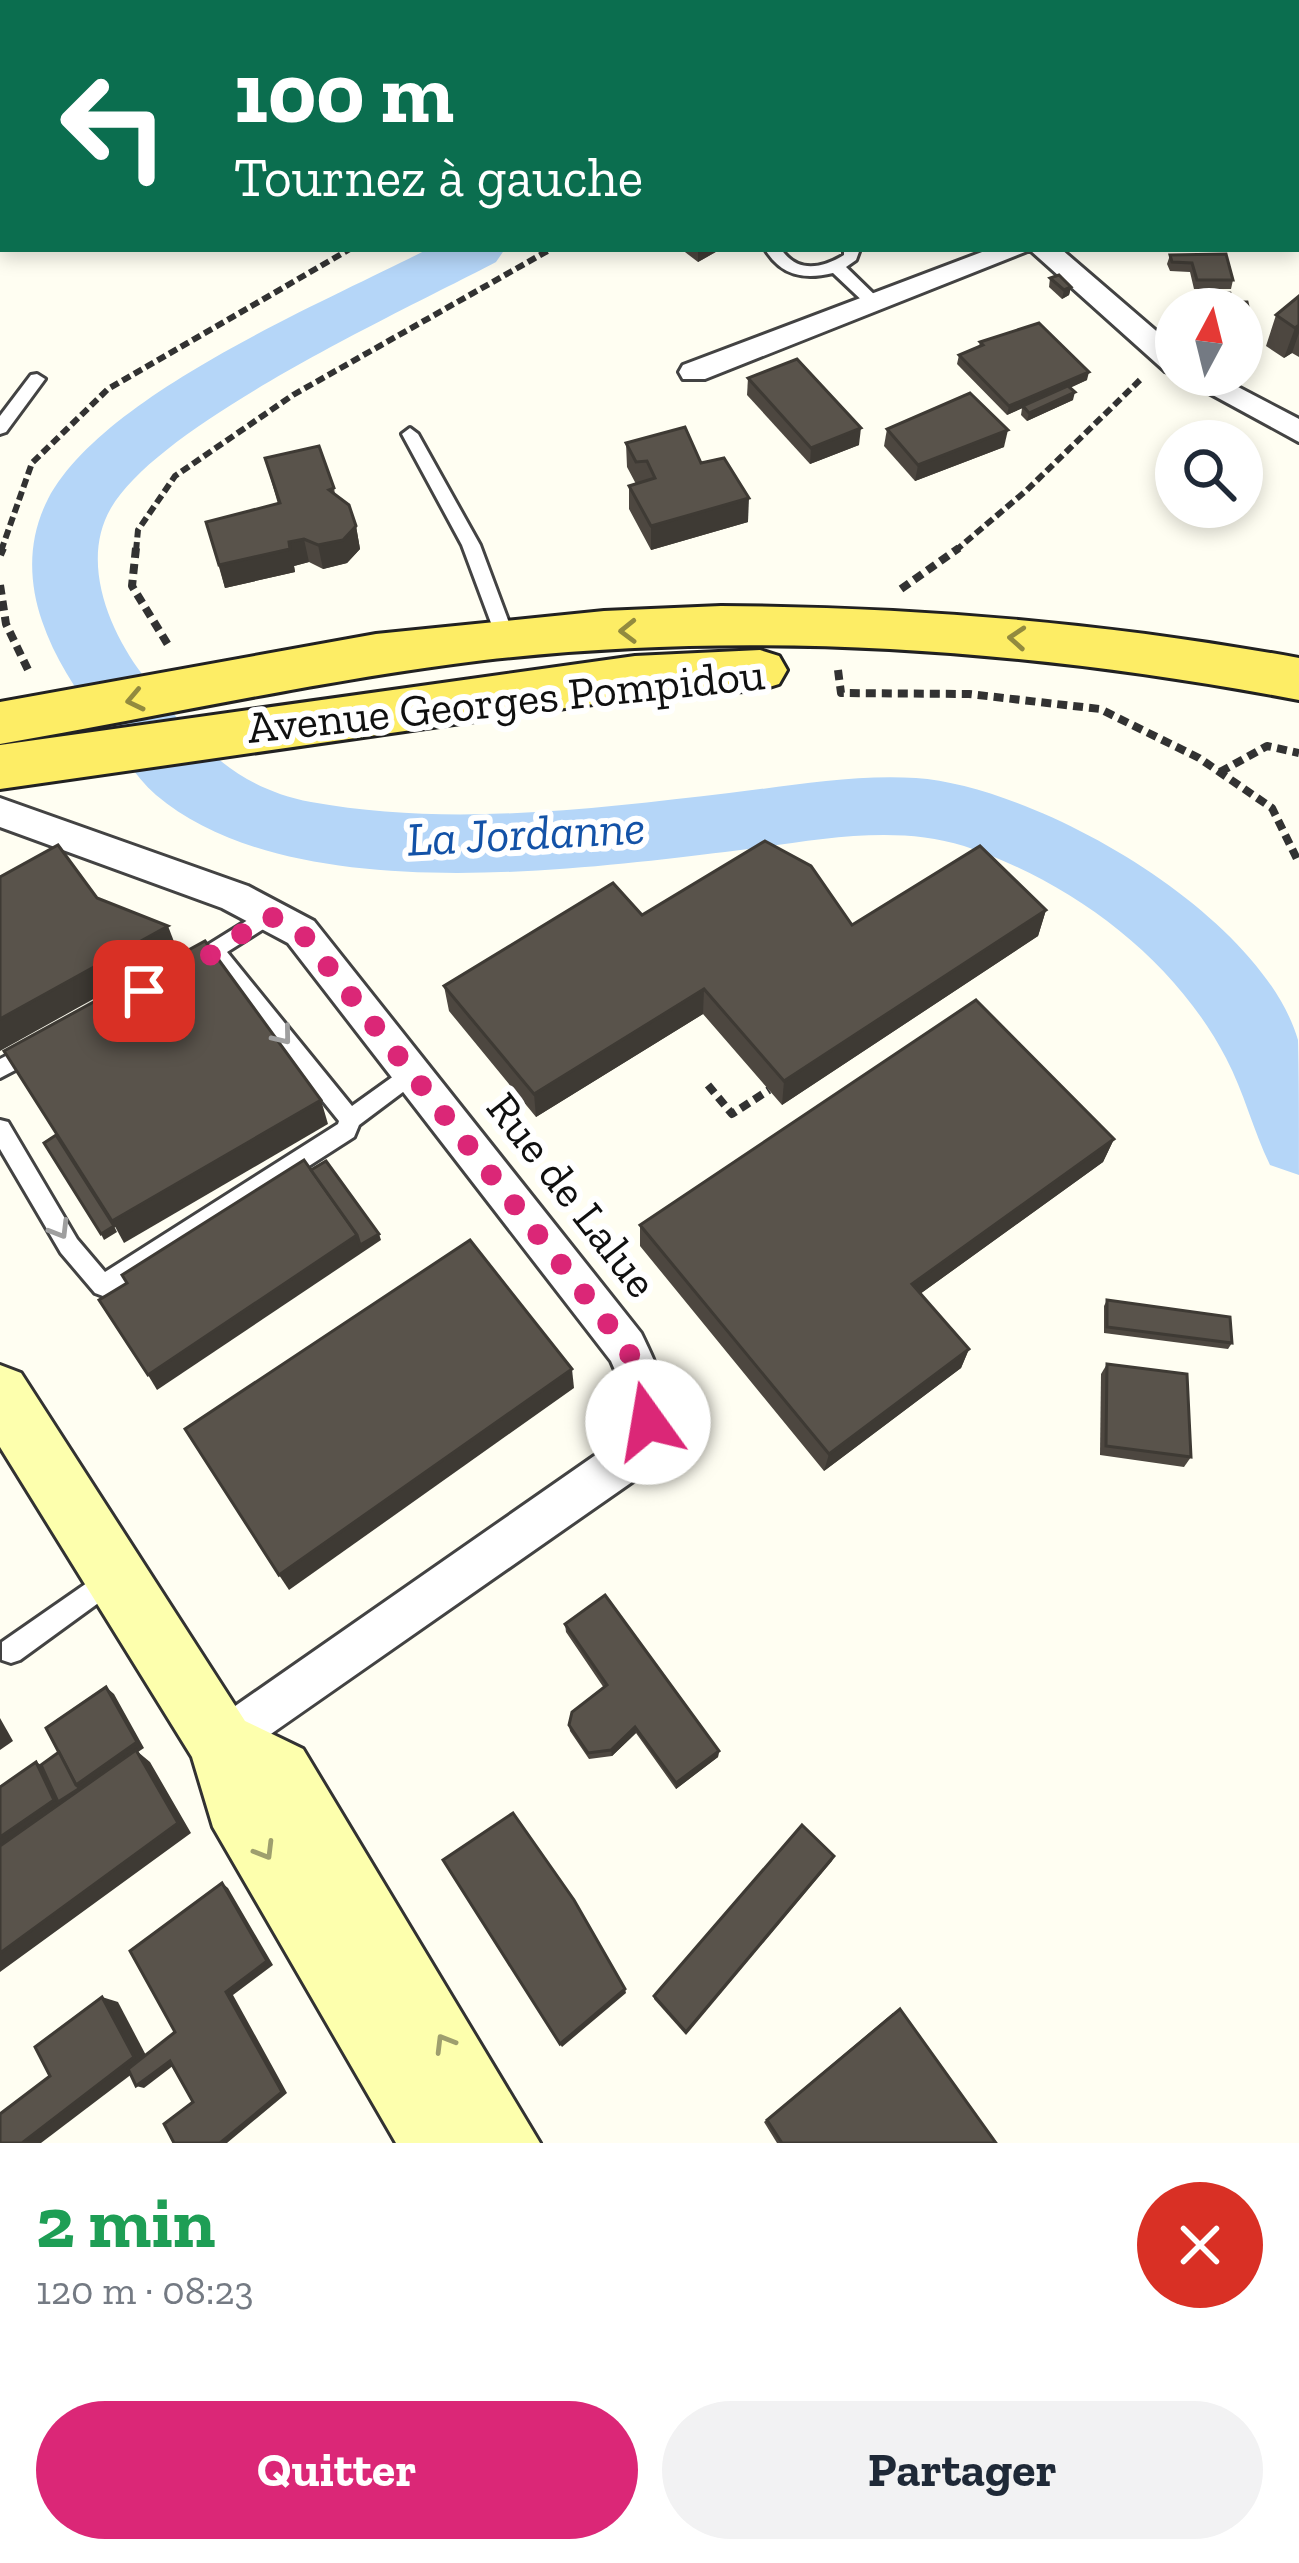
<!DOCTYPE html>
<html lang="fr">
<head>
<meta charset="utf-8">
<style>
	body { margin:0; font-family:"Zilla Slab",serif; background:#f2f2f3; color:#1f2937; height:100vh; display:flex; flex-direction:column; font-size:45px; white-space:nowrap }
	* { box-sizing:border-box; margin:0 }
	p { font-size:39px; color:#747a83 }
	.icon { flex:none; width:66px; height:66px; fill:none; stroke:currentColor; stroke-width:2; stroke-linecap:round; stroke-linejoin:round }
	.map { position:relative; height:2143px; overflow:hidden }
	.drawer { display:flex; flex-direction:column; background:#fff; flex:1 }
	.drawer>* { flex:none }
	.guide { position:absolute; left:0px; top:0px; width:1299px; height:252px; box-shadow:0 6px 18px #0003; background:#0b6e4f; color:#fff; overflow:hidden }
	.needle { width:78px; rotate:7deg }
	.tools { position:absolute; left:1155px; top:288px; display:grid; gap:24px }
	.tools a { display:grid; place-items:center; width:108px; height:108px; border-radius:50%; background:#fff; box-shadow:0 6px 18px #0003; font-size:60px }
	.pin { position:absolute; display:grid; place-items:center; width:102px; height:102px; color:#fff; margin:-51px; border-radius:24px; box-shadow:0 6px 18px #0006 }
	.me { position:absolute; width:132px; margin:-66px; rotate:347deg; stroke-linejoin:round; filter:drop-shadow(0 0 9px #0008) }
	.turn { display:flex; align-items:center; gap:42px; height:252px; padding:0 36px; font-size:54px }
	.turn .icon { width:156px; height:156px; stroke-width:2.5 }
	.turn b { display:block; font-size:84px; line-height:102px }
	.round { display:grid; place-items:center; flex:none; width:126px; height:126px; border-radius:63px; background:#f2f2f3 }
	.overview { display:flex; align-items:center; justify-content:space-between; height:204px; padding:0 36px }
	h1 { font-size:72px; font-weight:700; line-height:90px; color:#1e9e55 }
	.action { display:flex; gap:24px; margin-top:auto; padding:24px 36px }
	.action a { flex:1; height:138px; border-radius:72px; background:#db2777; color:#fff; font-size:48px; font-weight:700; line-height:138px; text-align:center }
	.action a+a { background:#f2f2f3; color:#1f2937 }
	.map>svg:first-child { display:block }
</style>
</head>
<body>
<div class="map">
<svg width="1299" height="2143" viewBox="0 0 1299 2143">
	<rect width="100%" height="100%" fill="#fffef2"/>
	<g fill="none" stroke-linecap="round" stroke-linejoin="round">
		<!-- river -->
		<g fill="#b5d6f8" fill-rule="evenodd">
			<path d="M568,0h52l1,3h-52z"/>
			<path d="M428,249h77l-9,13c-93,49 -335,160 -385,246 -31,53 -2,122 31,166 47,61 88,113 169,128 137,25 281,7 418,-9 61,-7 125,-19 187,-15 124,9 345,136 382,262 1,33 1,98 1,135l-29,-10c-17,-35 -26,-73 -44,-107 -52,-100 -155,-177 -262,-212 -76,-24 -161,-3 -239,6 -160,19 -436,55 -569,-57 -24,-21 -39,-50 -58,-75 -22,-30 -44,-63 -56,-99 -14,-41 -14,-83 6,-122 55,-105 275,-196 380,-250z"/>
		</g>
		<defs>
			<g id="lane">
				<path d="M765,249h16c16,24 40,20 63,6v-6h16l-4,11 -10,7 37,36 -8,5 -6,-1 -36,-34c-29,7 -52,3 -68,-24z"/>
				<path d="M37,374l8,5 -39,53 -6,2v-18l31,-41z"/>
				<path d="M410,428l8,6 62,111 35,94 -3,5h-12l-3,-5 -35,-94 -60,-111z"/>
				<path d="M269,907l7,2 3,6 -3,6 -49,31 125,154 53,-38 7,-3 7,3 4,6 -4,6 -60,45 -5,12 -243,156 -8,3 -8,-3 -34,-40 -61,-104v-29l8,2 69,117 28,33 233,-148 1,-3 -127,-158 -23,12 -7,-2 -3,-6 3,-6z"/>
				<path d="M35,1041l7,3 3,6 -3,6 -42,22v-19z"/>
				<path d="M110,1567l9,3 3,9 -3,9 -99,72 -9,3 -9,-3v-18z"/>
			</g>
			<g id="street">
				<path d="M77,0h27l-29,3z"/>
				<path d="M750,0h28l2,3h-28z"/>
				<path d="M1219,0h28l2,3h-28z"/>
				<path d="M1296,34l3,1v17l-3,-1z"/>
				<path d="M3,65v18l-3,1v-18z"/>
				<path d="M990,249h71l115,99v26l-11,-3 -135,-121 -325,129h-22l-4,-7 4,-7z"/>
				<path d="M1176,375h39l84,44v23z"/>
				<path d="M0,798l248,88 66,35 327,412c30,61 34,81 1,142l-420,293 -17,-7 -7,-17 7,-17 405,-282c18,-31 16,-52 1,-84l-323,-418 -66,-35 -222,-81z"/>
			</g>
			<path id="secondary" d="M0,1365l21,8 224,348 58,28 237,394h-144l-183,-316 -21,-70 -192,-310z"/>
			<g id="primary">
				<path d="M721,606c196,1 386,17 578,52v42c-268,-51 -543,-71 -815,-40 -163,20 -322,56 -484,84v-42l376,-68 228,-23z"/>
				<path d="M760,650l19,6 8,14 -8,14 -19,6 -125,8 -635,91v-44l635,-89z"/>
			</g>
		</defs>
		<!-- lane casing -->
		<use href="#lane" stroke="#434343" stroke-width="6"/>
		<!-- street casing -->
		<use href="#street" stroke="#434343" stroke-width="6"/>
		<!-- secondary casing -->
		<use href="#secondary" stroke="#323232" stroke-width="6"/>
		<!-- primary casing -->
		<use href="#primary" stroke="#212121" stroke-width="6"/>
		<!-- path-far1 -->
		<g stroke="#323232" stroke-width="6" stroke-dasharray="9 4.5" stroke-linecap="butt">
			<path d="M1,551l31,-88 76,-74 242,-140"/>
			<path d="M136,551l2,-21 37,-54 118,-81 258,-146"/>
			<path d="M955,551l72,-61 115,-112"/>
		</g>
		<!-- path -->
		<g stroke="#323232" stroke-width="8" stroke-dasharray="10 6" stroke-linecap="butt">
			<path d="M136,548l-4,38 38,62"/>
			<path d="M0,555l3,-7"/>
			<path d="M0,585l6,39 24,50"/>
			<path d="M901,589l58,-41"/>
			<path d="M838,670l3,23 128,1 131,15 99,49 73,50 27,55"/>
			<path d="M1220,772l47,-26 32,7"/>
			<path d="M708,1085l24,29 37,-24"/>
		</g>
		<!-- lane -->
		<use href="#lane" fill="#fff" fill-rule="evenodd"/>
		<!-- street -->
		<use href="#street" fill="#fff" fill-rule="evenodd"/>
		<!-- secondary -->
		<use href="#secondary" fill="#fdffad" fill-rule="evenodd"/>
		<!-- primary -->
		<use href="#primary" fill="#fded65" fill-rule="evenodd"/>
	</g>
	<!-- wall -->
	<g fill="#4d4740">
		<rect x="0" y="93" width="3" height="77"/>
		<path d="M681,249h40l-23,13z"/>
		<path d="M1182,249h37l-36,2z"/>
		<path d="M1170,255l63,25 -2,9h-37l-4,-17 -20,-1 -3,-7z"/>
		<path d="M1050,278l21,9 -2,8 -7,4 -13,-12z"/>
		<path d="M1230,293l3,9h14l5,22 -3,8h-7v-23h-40l-8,-7 3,-8z"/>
		<path d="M1299,296v61l-7,-4 -8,5 -18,-12 10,-31z"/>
		<path d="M980,342l107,38 -17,8 3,12 -46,21 -6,-6 1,-7 -15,7 -50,-51 2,-9 20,-8z"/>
		<path d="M748,378l111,67 -49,19 -63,-69z"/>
		<path d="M887,429l117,18 -89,34 -31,-35z"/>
		<path d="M626,443l75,20 47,59 -97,28 -22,-41v-23l7,-2 -9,-17z"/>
		<path d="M265,458l69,30 1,6 21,32 4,23 -13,14 -24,6 -14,-7 -15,4 1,6 -70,16 -19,-66 72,-18z"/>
		<path d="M1046,910l-8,26 -256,169 -79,-91 -167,103 -87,-106 -5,-25 198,-71 210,10z"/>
		<path d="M1114,1139l-11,23 -183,132 49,55 -8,19 -137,103 -184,-225v-21z"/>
		<path d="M1107,1300l125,43 -4,6 -124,-16v-27z"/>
		<path d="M1107,1364l84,93 -7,10 -84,-12 1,-81z"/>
		<path d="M565,1624l154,127 -1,6 -42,32 -40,-56 -24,23 -23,3 -19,-28 -1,-6 35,-37 -38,-56z"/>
		<path d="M834,1856l-2,5 -146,174 -32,-36v-3z"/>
		<path d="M893,2013l103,130h-219l-13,-21z"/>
	</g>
	<!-- shaded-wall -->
	<g fill="#3e3a34">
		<path d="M874,0h26l-9,3h-17z"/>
		<path d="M698,249h23l-23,13z"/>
		<path d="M1071,287l-2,8 -7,4 2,-9z"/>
		<path d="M1299,325v8l-7,20 -8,5 11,-30z"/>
		<path d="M1089,372l-2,8 -80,35 2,-9z"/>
		<path d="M1075,392l-2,8 -46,21 2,-8z"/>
		<path d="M861,428l-2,17 -49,19 1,-16z"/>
		<path d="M1008,430l-4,17 -89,34 3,-16z"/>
		<path d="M749,498l-1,24 -97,28v-24z"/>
		<path d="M356,526l4,23 -13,14 -24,6 -5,-24z"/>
		<path d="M304,539l5,23 -15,4 1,6 -70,16 -6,-23z"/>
		<path d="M1046,910l-8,26 -256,169 2,-24z"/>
		<path d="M168,926l10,26 -178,99v-32z"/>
		<path d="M704,989l-1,25 -167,103 -2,-23z"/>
		<path d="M321,1100l7,24 -204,119 -12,-22z"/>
		<path d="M1114,1139l-11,23 -197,142 6,-20z"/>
		<path d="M114,1226l3,6 -13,8 -3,-6z"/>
		<path d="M379,1234l2,6 -224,150 -9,-15 209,-140z"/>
		<path d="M969,1349l-8,19 -137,103 5,-17z"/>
		<path d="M572,1369l2,19 -285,202 -10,-15z"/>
		<path d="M106,1687l8,7 30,54 -6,4 12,10 41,71 -191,139v-135l36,-75 40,23z"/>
		<path d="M0,1718l13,23 -13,9z"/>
		<path d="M635,1727l1,6 -24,23 -1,-6z"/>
		<path d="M719,1751l-1,6 -42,32v-6z"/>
		<path d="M222,1883l6,5 45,77 -40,30 54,98 -60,50h-7l6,-151z"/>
		<path d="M625,1989l1,4 -64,54 -2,-3z"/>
		<path d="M102,1997l16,5 31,59 -108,82h-19z"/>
		<path d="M170,2061l8,1 -34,26 -8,-2z"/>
	</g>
	<!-- building -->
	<g fill="#59534b" stroke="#3e3a34" stroke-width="3">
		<path d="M204,0h235l1,3h-240z"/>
		<path d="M0,93h3v56l-3,-1z"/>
		<path d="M1226,254l7,26h-36l-5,-17 -20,-1 -2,-7z"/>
		<path d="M1059,275l12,12 -7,3 -14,-12z"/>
		<path d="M1230,293l3,9h14l5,22 -10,-1v-14h-34l-1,-6 -10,-9z"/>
		<path d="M1299,296v29l-4,3 -19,-13z"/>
		<path d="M1039,323l50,49 -80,34 -50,-51 24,-10 -3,-3z"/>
		<path d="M797,359l64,69 -50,20 -63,-70z"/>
		<path d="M1068,386l7,6 -46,21 -6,-7z"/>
		<path d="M970,393l38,37 -90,35 -31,-36z"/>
		<path d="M685,427l16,36 23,-5 25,40 -98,28 -22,-40 26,-8 -8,-17 -11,1 -10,-19z"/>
		<path d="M319,446l15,42 -5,2 20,15 7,21 -13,14 -25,5 -14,-6 -15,3 1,7 -71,16 -13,-43 74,-19 -15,-45z"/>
		<path d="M765,841l46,25 41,59 128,-79 66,64 -262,171 -80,-92 -170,105 -90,-108 169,-103 29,32z"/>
		<path d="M58,845l39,53 71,28 -168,93v-142z"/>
		<path d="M205,941l116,159 -209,121 -108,-170z"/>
		<path d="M976,1000l138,139 -202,145 57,65 -140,105 -189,-229z"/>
		<path d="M56,1135l58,91 -13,8 -57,-91z"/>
		<path d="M304,1160l53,75 -209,140 -49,-75 28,-17 -5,-8z"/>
		<path d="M326,1161l53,73 -19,11 -3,-10 -46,-65z"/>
		<path d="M470,1240l102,129 -293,206 -94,-146z"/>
		<path d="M1107,1300l123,17 2,26 -125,-16z"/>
		<path d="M1107,1364l80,10 4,83 -85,-11z"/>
		<path d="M605,1595l114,156 -43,32 -41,-56 -24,23 -23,3 -19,-28 3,-13 35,-27 -42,-61z"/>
		<path d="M106,1687l31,55 -61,43 -30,-57z"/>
		<path d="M136,1750l42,73 -178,130v-107z"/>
		<path d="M59,1752l17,33 4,3 -22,14 -17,-37z"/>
		<path d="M36,1762l18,38 -54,37v-50z"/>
		<path d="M513,1813l61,87 51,89 -65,55 -117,-184z"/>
		<path d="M802,1825l32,31 -148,176 -32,-36z"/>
		<path d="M222,1883l45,78 -41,31 56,100 -62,51h-46l-10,-19 29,-22 -23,-41 -34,25 -8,-17 47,-37 -45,-81z"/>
		<path d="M102,1997l32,60 -112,86h-22v-29l50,-38 -15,-29z"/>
		<path d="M900,2009l96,134h-214l-15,-23z"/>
	</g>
	<!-- one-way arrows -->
	<defs><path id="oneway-chevron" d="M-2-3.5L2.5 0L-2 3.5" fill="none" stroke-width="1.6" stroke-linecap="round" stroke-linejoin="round" transform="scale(3)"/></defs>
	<g stroke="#928a3f">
		<use href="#oneway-chevron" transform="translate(628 631) rotate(179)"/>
		<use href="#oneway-chevron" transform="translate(1017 638) rotate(-176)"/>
		<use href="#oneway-chevron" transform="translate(135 700) rotate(168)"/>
	</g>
	<g stroke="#9f9f9f">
		<use href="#oneway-chevron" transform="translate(283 1036) rotate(51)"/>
		<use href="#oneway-chevron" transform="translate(60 1230) rotate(59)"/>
	</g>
	<g stroke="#9e9f6e">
		<use href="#oneway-chevron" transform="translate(265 1851) rotate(59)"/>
		<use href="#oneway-chevron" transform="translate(444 2043) rotate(-121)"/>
	</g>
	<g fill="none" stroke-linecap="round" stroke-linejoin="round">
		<!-- route -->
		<path stroke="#db2777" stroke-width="21" stroke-dasharray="0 37.8" d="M144,991l72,-39 52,-37 33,17 325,415 22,44v31"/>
	</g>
	<g text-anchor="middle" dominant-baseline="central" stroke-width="12" stroke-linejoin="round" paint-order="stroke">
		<!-- street labels -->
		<g font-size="45" fill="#101010" stroke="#fff">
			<text transform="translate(506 701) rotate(-6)">Avenue Georges Pompidou</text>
			<text transform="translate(572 1195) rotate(52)">Rue de Lalue</text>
		</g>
		<!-- water labels -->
		<g font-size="48" font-style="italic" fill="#1352a7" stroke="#fff">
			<text transform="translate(526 833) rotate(-3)">La Jordanne</text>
		</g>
	</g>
</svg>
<div class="tools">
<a><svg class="needle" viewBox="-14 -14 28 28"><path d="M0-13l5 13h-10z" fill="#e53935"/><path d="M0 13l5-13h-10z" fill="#747a83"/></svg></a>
<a><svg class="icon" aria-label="search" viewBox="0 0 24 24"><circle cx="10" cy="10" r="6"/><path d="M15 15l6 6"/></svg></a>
</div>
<div class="pin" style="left:144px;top:991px;background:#d93025"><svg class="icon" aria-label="arrive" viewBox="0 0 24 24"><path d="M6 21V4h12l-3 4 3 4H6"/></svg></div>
<svg class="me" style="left:648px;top:1422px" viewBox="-20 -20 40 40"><circle r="19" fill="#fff"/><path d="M0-13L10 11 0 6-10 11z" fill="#db2777"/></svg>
<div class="guide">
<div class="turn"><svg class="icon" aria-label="left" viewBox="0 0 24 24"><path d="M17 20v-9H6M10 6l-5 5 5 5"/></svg><div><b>100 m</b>Tournez à gauche</div></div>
</div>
</div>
<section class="drawer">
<div class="overview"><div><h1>2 min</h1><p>120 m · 08:23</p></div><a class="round" style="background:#d93025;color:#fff"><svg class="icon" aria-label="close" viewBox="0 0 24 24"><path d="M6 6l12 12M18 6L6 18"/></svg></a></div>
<div class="action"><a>Quitter</a><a>Partager</a></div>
</section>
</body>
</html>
